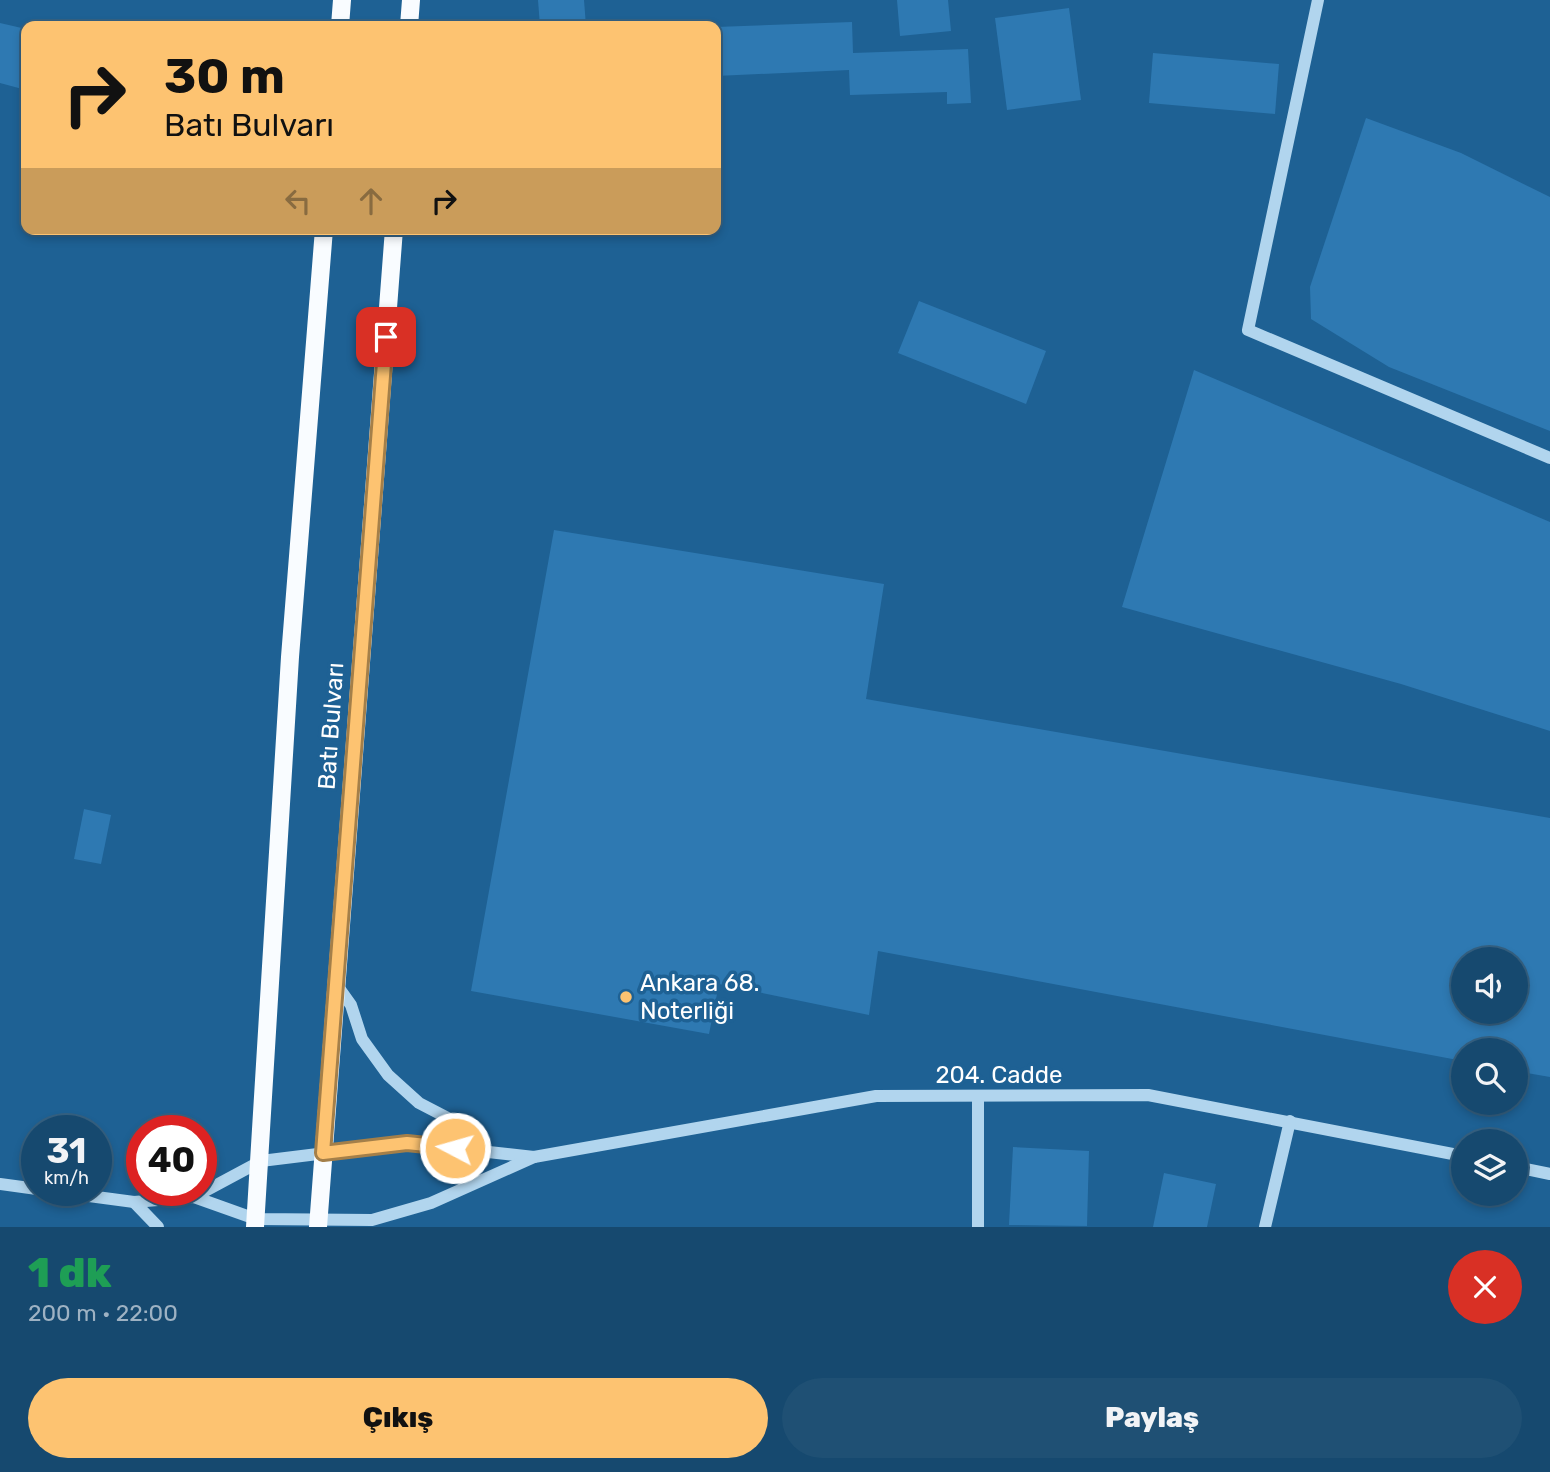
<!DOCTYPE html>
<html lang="tr">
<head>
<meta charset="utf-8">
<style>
	body { margin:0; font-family:Rubik,sans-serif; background:#1f5074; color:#f1f3f6; height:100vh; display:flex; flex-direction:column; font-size:26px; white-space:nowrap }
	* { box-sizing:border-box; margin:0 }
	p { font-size:23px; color:#9eb2c3 }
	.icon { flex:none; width:38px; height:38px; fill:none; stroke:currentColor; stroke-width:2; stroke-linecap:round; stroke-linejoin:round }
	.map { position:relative; height:1227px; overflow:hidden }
	.panel { display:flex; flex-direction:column; background:#16496f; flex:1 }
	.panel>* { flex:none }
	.top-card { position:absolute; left:21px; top:21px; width:700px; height:214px; border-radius:14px; box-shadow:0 4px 10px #0003,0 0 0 2px #356182; background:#fdc371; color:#111; overflow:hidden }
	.tools { position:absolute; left:1451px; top:947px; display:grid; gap:14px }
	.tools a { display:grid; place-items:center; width:77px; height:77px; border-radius:50%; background:#16496f; box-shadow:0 4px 10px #0003,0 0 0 2px #356182; font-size:35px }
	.speed { position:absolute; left:21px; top:1115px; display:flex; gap:14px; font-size:35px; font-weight:700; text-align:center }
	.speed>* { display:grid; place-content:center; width:91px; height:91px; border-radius:50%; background:#16496f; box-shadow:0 4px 10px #0003,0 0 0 2px #356182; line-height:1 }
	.speed small { font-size:18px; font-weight:400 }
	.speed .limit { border:10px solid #d22; background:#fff; color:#111 }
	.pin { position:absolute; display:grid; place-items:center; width:60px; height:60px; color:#fff; margin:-30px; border-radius:14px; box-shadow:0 4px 10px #0006 }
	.me { position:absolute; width:77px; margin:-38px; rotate:276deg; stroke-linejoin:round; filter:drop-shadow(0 0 5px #0008) }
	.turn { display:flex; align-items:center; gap:24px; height:147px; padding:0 28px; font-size:32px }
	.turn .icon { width:91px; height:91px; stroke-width:2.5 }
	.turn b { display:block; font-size:49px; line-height:60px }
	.lanes { display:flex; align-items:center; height:66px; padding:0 28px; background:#0003; justify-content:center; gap:35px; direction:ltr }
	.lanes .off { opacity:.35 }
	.round { display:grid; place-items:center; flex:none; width:74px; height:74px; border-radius:37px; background:#1f5074 }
	.head { display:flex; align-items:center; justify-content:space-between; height:119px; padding:0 28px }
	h1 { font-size:42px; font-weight:800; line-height:52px; color:#1e9e55 }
	.primary-button { display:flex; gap:14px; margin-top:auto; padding:14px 28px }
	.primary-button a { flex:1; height:80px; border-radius:42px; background:#fdc371; color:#111; font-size:28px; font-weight:800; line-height:80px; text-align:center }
	.primary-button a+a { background:#1f5074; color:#f1f3f6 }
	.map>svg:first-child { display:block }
</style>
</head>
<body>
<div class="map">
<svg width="1550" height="1227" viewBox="0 0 1550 1227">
	<rect width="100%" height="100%" fill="#1e6194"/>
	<!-- building -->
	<g fill="#2e79b2" fill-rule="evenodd">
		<path d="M538,0h46l2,26h-46z"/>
		<path d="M897,0h51l3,31 -51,5z"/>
		<path d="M1069,8l12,92 -74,10 -12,-92z"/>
		<path d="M852,22l1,31 115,-4 3,54 -24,1v-12l-97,3 -1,-25 -133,6v-49z"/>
		<path d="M0,23l26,6v61l-26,-7z"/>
		<path d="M1153,53l126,11 -4,50 -126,-11z"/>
		<path d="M1366,118l95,35 89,44v234l-161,-64 -78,-48 -1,-32z"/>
		<path d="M919,301l127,50 -20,53 -128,-51z"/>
		<path d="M1194,370l356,152v209l-149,-47 -279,-77z"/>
		<path d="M554,530l330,54 -18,115 684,119v259l-34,-6v-21h-53v11l-585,-110 -9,64 -150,-31 -10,50 -238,-43zM1463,959h53v53h-53z"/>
		<path d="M84,809l27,6 -10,49 -27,-5z"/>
		<path d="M1013,1147l76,4 -2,75 -78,-1z"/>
		<path d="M1164,1173l52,11 -9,43h-54z"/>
	</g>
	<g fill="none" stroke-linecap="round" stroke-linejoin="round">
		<!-- minor -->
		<g stroke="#b1d5ee" stroke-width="12">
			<path d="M1318,0l-70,330 302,128"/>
			<path d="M336,984l15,21 11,34 26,36 31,28 52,27 7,20"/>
			<path d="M978,1096v131"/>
			<path d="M1516,1167l34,7"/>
			<path d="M0,1184l37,5"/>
			<path d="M44,1190l90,12 60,-5 67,-36 146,-18 127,14"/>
			<path d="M194,1197l62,22 116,1 59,-17 103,-46 342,-61 272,-1 315,61"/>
			<path d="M134,1202l24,25"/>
			<path d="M1265,1227l25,-106"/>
		</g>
		<!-- major -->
		<g stroke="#f9fcff" stroke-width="18">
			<path d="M340,26l2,-26"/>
			<path d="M409,26l2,-26"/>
			<path d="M255,1227l35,-570 34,-428"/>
			<path d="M318,1227l76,-998"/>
		</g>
	</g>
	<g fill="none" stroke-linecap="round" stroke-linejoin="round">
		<defs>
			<path id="route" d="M386,337l-63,816 84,-10 48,5"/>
		</defs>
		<!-- route casing -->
		<use href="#route" stroke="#a47f49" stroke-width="18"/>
		<!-- route -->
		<use href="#route" stroke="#fdc371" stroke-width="12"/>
	</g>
	<!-- markers -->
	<circle fill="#fdc371" stroke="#1e6194" stroke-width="2.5" cx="626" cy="997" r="7"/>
	<g text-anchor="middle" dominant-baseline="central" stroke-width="7" stroke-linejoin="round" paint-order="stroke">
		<!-- street labels -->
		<g font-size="24" fill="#fff" stroke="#1e6194">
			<text transform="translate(331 726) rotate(-86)">Batı Bulvarı</text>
			<text x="999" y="1075">204. Cadde</text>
		</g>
		<!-- poi labels -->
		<g font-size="24" fill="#fff" stroke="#1e6194" text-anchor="start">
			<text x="640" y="983">Ankara 68.<tspan x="640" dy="28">Noterliği</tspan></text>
		</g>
	</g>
</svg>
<div class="tools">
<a><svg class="icon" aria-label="sound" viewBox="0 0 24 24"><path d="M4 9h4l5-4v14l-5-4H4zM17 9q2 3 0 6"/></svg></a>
<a><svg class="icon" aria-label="search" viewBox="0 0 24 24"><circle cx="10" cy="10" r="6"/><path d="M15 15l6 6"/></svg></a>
<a><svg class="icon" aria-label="layers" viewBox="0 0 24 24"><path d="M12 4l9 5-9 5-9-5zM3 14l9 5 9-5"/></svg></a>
</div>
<div class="speed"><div>31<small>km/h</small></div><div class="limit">40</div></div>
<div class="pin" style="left:386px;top:337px;background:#d93025"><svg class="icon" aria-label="arrive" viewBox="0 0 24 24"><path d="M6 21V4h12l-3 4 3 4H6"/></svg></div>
<svg class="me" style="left:455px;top:1148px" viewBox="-20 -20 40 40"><circle r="17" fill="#fdc371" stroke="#fff" stroke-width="3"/><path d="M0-11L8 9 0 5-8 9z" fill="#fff"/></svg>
<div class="top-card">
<div class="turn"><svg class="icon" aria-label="right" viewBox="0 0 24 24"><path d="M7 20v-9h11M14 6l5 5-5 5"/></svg><div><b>30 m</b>Batı Bulvarı</div></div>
<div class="lanes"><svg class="icon off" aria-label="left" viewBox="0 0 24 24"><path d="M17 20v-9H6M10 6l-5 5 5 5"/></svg><svg class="icon off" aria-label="ahead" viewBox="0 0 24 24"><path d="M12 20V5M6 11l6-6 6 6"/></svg><svg class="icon" aria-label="right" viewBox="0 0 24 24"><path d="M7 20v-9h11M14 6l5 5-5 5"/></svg></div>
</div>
</div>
<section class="panel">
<div class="head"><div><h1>1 dk</h1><p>200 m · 22:00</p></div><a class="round" style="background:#d93025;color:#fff"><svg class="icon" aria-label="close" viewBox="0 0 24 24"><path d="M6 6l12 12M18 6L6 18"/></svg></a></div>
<div class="primary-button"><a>Çıkış</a><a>Paylaş</a></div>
</section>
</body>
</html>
